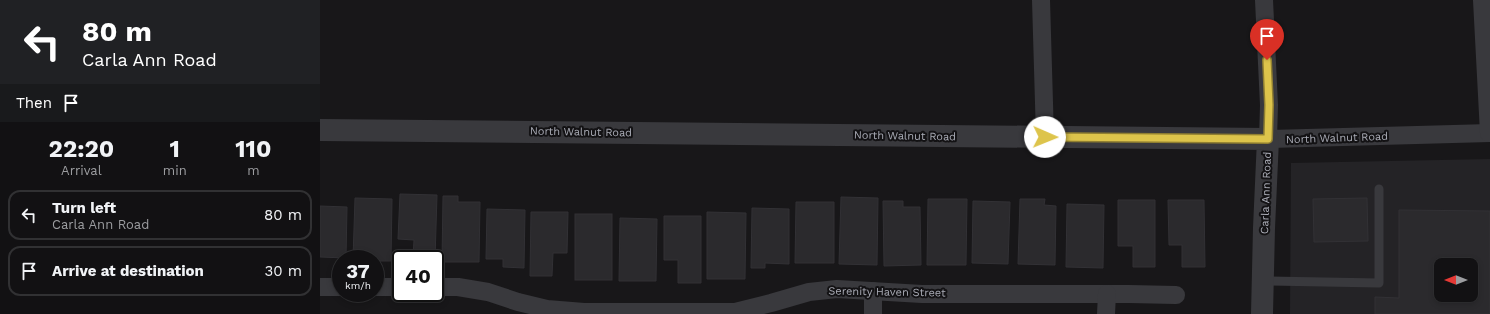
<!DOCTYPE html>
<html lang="en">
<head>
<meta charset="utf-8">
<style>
	body { margin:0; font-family:"Work Sans",sans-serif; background:#1f1f21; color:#f1f3f6; height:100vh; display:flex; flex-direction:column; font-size:15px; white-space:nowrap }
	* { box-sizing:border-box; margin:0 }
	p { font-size:13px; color:#9c9da0 }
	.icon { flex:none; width:22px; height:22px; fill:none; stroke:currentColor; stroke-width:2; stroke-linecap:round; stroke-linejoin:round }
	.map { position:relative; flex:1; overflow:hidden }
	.sheet { display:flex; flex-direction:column; background:#121113; width:320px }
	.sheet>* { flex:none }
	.guide { background:#202124; color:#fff; overflow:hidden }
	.needle { width:26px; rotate:270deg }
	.tools { position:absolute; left:1114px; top:258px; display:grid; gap:8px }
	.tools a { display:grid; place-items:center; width:44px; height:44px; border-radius:8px; background:#121113; box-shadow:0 2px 6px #0003,0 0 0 1px #313133; font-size:20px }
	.speed { position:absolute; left:12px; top:250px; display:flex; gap:8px; font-size:20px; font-weight:700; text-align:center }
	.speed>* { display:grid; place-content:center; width:52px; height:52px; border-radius:50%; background:#121113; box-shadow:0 2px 6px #0003,0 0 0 1px #313133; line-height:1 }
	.speed small { font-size:10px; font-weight:400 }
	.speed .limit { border:2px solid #111; border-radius:6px; background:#fff; color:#111 }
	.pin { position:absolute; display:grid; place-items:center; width:34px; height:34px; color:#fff; margin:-41px -17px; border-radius:50% 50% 50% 0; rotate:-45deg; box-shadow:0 0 4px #0007 }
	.pin .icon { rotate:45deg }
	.me { position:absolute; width:44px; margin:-22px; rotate:91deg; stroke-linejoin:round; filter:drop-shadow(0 0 3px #0008) }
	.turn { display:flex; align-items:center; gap:14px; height:84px; padding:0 16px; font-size:18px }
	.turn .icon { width:52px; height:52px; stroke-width:2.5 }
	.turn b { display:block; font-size:28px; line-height:34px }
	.then { display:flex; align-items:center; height:38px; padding:0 16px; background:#0003; gap:8px; font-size:15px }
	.eta { display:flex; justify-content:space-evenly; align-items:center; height:68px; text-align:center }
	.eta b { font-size:24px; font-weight:700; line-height:28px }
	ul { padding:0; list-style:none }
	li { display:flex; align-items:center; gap:12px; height:50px; margin:0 8px 6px; padding:0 8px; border:2px solid #313133; border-radius:12px }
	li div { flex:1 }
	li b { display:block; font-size:15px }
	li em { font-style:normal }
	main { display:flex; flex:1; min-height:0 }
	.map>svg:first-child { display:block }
</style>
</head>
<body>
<main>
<section class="sheet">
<div class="guide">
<div class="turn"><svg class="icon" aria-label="left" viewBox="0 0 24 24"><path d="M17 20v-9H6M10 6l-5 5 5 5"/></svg><div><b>80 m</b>Carla Ann Road</div></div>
<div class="then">Then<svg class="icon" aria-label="arrive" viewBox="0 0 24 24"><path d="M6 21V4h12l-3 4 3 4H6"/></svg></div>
</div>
<div class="eta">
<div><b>22:20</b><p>Arrival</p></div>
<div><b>1</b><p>min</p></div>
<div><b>110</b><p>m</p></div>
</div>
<ul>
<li><svg class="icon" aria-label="left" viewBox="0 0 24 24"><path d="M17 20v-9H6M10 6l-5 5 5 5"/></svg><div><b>Turn left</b><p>Carla Ann Road</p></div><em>80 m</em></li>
<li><svg class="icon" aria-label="arrive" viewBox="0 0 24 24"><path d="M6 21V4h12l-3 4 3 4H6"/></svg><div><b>Arrive at destination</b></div><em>30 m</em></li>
</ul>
</section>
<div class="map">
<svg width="1170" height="314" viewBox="0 0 1170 314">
	<rect width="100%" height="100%" fill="#181719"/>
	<!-- built -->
	<path fill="#242326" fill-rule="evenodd" d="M1170,159v155h-200l1,-151zM1121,265h30v30h-30z"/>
	<!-- building -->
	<g fill="#2b2a2d" stroke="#323135" fill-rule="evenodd">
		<path d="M80,194l37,1 -2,64h-22l1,-19 -16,-1z"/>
		<path d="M123,196h15v6h22l-1,60h-37z"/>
		<path d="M521,197l37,1 -1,67 -38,-1z"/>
		<path d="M35,198l37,1 -1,62h-16v-2h-22z"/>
		<path d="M1047,198l1,43 -54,1 -1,-43z"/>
		<path d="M608,199h39l-1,66h-39z"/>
		<path d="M700,199h25l-1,6 12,1 -1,59 -37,-1z"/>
		<path d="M798,200h37v67h-22v-21h-15z"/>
		<path d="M848,200h36l1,67h-23v-22h-13z"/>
		<path d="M563,201h20v6h17l1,58 -37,1z"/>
		<path d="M653,201l37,1 -2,62 -36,-1z"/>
		<path d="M476,202h38v61h-39z"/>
		<path d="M747,204l37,1 -1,63 -37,-1z"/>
		<path d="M0,206l27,1 -1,51 -26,-1z"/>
		<path d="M432,208l37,1v55l-24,-1v5h-14z"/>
		<path d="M167,209l38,1 -1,58 -21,-1v-8h-17z"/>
		<path d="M1079,210l91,1v103h-115v-17l24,1zM1121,265h30v30h-30z"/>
		<path d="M211,212h37l-1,41h-14l-1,23h-22z"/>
		<path d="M387,212l39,1 -1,66h-38z"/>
		<rect x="255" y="214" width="37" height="66"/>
		<path d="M344,216h37v67h-23v-23h-14z"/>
		<path d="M300,218l37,1 -1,62h-37z"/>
	</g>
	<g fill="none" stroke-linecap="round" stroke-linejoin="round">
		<!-- service -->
		<path stroke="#39393d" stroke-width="9" d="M943,281l116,2v-94"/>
		<!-- minor -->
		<g stroke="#39393d" stroke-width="18">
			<path d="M721,0l4,137"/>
			<path d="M944,0l5,105 -1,34 222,-6"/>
			<path d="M1162,0l7,133"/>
			<path d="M0,287h21"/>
			<path d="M55,287h26"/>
			<path d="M115,287h23l30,5 30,10 29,7 37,3h151l36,-9 38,-11 28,-3 85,5h207l47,1"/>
			<path d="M553,314v-23"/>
			<path d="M786,314l1,-20"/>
		</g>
		<!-- tertiary -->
		<path stroke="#39393d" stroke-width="22" d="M0,130l948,9 -4,89 -2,86"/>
	</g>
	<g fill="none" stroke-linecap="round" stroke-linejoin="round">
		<defs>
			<path id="route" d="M725,137l223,2 1,-34 -2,-45"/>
		</defs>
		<!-- route casing -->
		<use href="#route" stroke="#907f31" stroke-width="10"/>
		<!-- route -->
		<use href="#route" stroke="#ddc44b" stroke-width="7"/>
	</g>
	<g text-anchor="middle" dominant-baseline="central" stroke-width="4" stroke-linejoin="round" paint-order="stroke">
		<!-- street labels -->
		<g font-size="11" fill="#abadb7" stroke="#131214">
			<text transform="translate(261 132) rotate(1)">North Walnut Road</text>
			<text transform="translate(585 136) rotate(1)">North Walnut Road</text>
			<text transform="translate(1017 138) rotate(-2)">North Walnut Road</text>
			<text transform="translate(946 193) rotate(-88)">Carla Ann Road</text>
			<text transform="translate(567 292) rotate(1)">Serenity Haven Street</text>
		</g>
	</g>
</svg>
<div class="tools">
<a><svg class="needle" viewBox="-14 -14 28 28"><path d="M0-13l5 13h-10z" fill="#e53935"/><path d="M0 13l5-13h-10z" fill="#9c9da0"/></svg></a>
</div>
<div class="speed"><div>37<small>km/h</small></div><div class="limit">40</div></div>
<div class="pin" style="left:947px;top:60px;background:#d93025"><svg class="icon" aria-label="arrive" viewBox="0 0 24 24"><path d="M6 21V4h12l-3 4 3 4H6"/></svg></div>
<svg class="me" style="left:725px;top:137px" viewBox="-20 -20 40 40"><circle r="19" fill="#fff"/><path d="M0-13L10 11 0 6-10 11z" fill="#ddc44b"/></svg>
</div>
</main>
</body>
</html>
